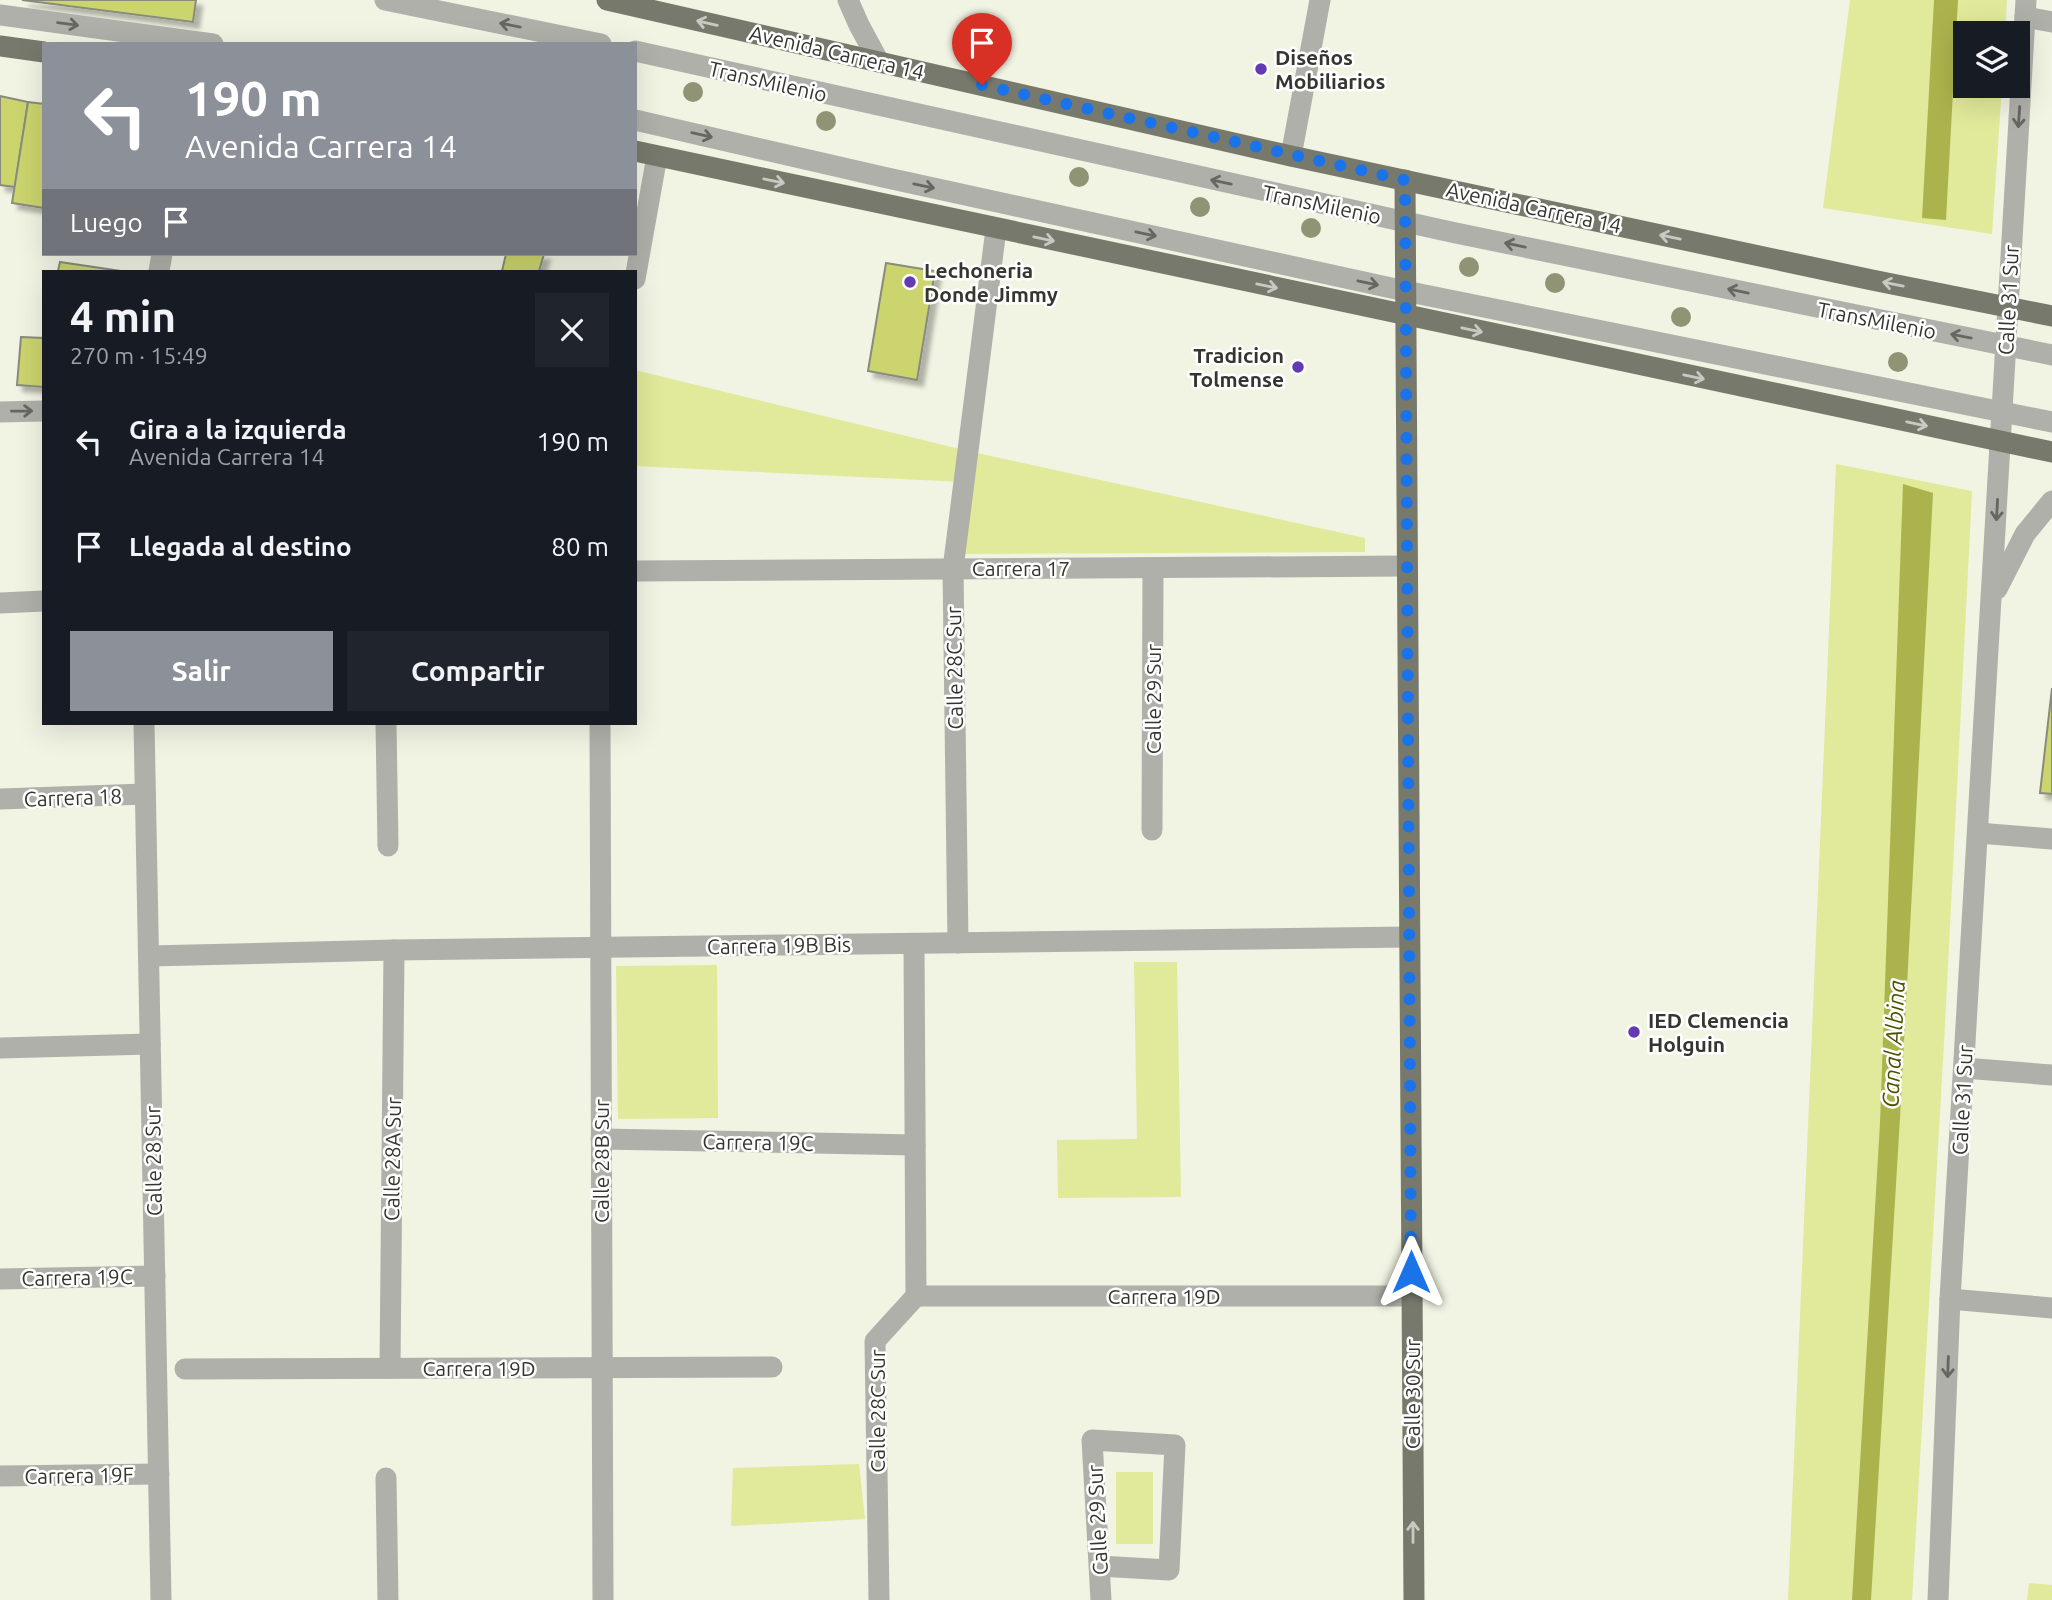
<!DOCTYPE html>
<html lang="es">
<head>
<meta charset="utf-8">
<style>
	body { margin:0; font-family:Ubuntu,sans-serif; background:#20242c; color:#f1f3f6; height:100vh; display:flex; flex-direction:column; font-size:26px; white-space:nowrap }
	* { box-sizing:border-box; margin:0 }
	p { font-size:23px; color:#9ea1a6 }
	.icon { flex:none; width:38px; height:38px; fill:none; stroke:currentColor; stroke-width:2; stroke-linecap:round; stroke-linejoin:round }
	.map { position:relative; flex:1; overflow:hidden }
	.panel { position:absolute; left:42px; top:270px; width:595px; height:455px; display:flex; flex-direction:column; background:#171b24; border-radius:0px; box-shadow:0 7px 28px #0002 }
	.panel>* { flex:none }
	.hud { position:absolute; left:42px; top:42px; width:595px; height:214px; border-radius:0px; box-shadow:0 7px 28px #0002; background:#8c9099; color:#fff; overflow:hidden }
	.fabs { position:absolute; left:1953px; top:21px; display:grid; gap:14px }
	.fabs a { display:grid; place-items:center; width:77px; height:77px; border-radius:0px; background:#171b24; box-shadow:0 7px 28px #0002; font-size:35px }
	.pin { position:absolute; display:grid; place-items:center; width:60px; height:60px; color:#fff; margin:-72px -30px; border-radius:50% 50% 50% 0; rotate:-45deg; box-shadow:0 0 7px #0007 }
	.pin .icon { rotate:45deg }
	.me { position:absolute; width:77px; margin:-38px; rotate:0deg; stroke-linejoin:round; filter:drop-shadow(0 0 5px #0008) }
	.turn { display:flex; align-items:center; gap:24px; height:147px; padding:0 28px; font-size:32px }
	.turn .icon { width:91px; height:91px; stroke-width:2.5 }
	.turn b { display:block; font-size:49px; line-height:60px }
	.then { display:flex; align-items:center; height:66px; padding:0 28px; background:#0003; gap:14px; font-size:26px }
	.round { display:grid; place-items:center; flex:none; width:74px; height:74px; border-radius:0px; background:#20242c }
	.summary { display:flex; align-items:center; justify-content:space-between; height:119px; padding:0 28px }
	h1 { font-size:42px; font-weight:700; line-height:52px }
	.primary-button { display:flex; gap:14px; margin-top:auto; padding:14px 28px }
	.primary-button a { flex:1; height:80px; border-radius:0px; background:#8c9099; color:#fff; font-size:28px; font-weight:700; line-height:80px; text-align:center }
	.primary-button a+a { background:#20242c; color:#f1f3f6 }
	ul { padding:0; list-style:none }
	li { display:flex; align-items:center; gap:21px; height:105px; padding:0 28px }
	li div { flex:1 }
	li b { display:block; font-size:26px }
	li em { font-style:normal }
	.map>svg:first-child { display:block }
</style>
</head>
<body>
<div class="map">
<svg width="2052" height="1600" viewBox="0 0 2052 1600">
	<defs>
		<filter id="shadow"><feDropShadow dx="6" dy="6" stdDeviation="2" flood-color="#0004"/></filter>
	</defs>
	<rect width="100%" height="100%" fill="#f1f3e3"/>
	<!-- green -->
	<g fill="#e1e99b">
		<path d="M1850,0h157l-2,33h-40v53h37l-10,148 -169,-26z"/>
		<path d="M635,370l333,81 397,87v14l-411,2 9,-72 -328,-16z"/>
		<path d="M1836,464l136,27 -27,534 -33,575h-124z"/>
		<path d="M1134,962h43l4,235 -123,1 -1,-58 80,-1z"/>
		<path d="M717,965l1,153 -100,1 -2,-153z"/>
		<path d="M859,1464l6,55 -134,7 2,-58z"/>
		<rect x="1116" y="1472" width="37" height="72"/>
		<path d="M2029,1583l23,2v15h-25z"/>
	</g>
	<!-- water -->
	<g fill="#abb44c">
		<path d="M1934,0h24l-12,220 -24,-2z"/>
		<path d="M1903,484l30,9 -33,625 -29,482h-19l28,-477z"/>
	</g>
	<!-- building -->
	<g fill="#cbd46d" stroke="#898b7d" stroke-width="2" filter="url(#shadow)">
		<path d="M22,0h174l-3,22z"/>
		<path d="M0,96l28,6 -13,85 -15,-2z"/>
		<path d="M28,102l16,2v104l-32,-5z"/>
		<path d="M506,254h38l-5,17h-37z"/>
		<path d="M60,262l61,9h-63z"/>
		<path d="M886,263l49,8 -18,109 -49,-9z"/>
		<path d="M21,337l23,1v49l-27,-2z"/>
		<path d="M2052,688v106l-12,-1z"/>
	</g>
	<g fill="none" stroke-linecap="round" stroke-linejoin="round">
		<!-- minor -->
		<g stroke="#afb0a9" stroke-width="21">
			<path d="M385,0l216,44"/>
			<path d="M848,0l11,25 20,37"/>
			<path d="M0,15l213,29"/>
			<path d="M2025,17l27,5"/>
			<path d="M635,51l816,181 601,123"/>
			<path d="M635,120l248,57 522,114 647,131"/>
			<path d="M1291,156l29,-156"/>
			<path d="M159,271l3,-17"/>
			<path d="M635,279l22,-123"/>
			<path d="M0,412l44,-1"/>
			<path d="M635,571l771,-5"/>
			<path d="M1997,589l28,-55 27,-33"/>
			<path d="M0,603l44,-2"/>
			<path d="M144,723l17,877"/>
			<path d="M386,723l2,123"/>
			<path d="M600,723l3,877"/>
			<path d="M0,799l145,-5"/>
			<path d="M1152,830l1,-262"/>
			<path d="M1978,833l74,6"/>
			<path d="M958,943l-5,-374 43,-340"/>
			<path d="M149,956l245,-6 1015,-13"/>
			<path d="M0,1048l150,-4"/>
			<path d="M1964,1068l88,7"/>
			<path d="M601,1139l314,6"/>
			<path d="M0,1279l155,-3"/>
			<path d="M916,1296h495"/>
			<path d="M1950,1299l102,9"/>
			<path d="M390,1368l4,-418"/>
			<path d="M185,1369l587,-2"/>
			<path d="M0,1476l159,-2"/>
			<path d="M386,1478l2,122"/>
			<path d="M1099,1566l70,4 6,-125 -83,-5 9,160"/>
			<path d="M879,1600l-4,-259 41,-45 -2,-352"/>
			<path d="M1938,1600l12,-301 76,-1299"/>
		</g>
		<!-- major -->
		<g stroke="#77796c" stroke-width="21">
			<path d="M607,0l684,156 581,124 180,36"/>
			<path d="M0,46l44,6"/>
			<path d="M635,151l1417,301"/>
			<path d="M1405,180l9,1420"/>
		</g>
	</g>
	<!-- trees -->
	<g fill="#909374">
		<circle cx="693" cy="92" r="10"/>
		<circle cx="826" cy="121" r="10"/>
		<circle cx="1079" cy="177" r="10"/>
		<circle cx="1200" cy="207" r="10"/>
		<circle cx="1311" cy="228" r="10"/>
		<circle cx="1469" cy="267" r="10"/>
		<circle cx="1555" cy="283" r="10"/>
		<circle cx="1681" cy="317" r="10"/>
		<circle cx="1898" cy="362" r="10"/>
	</g>
	<!-- one-way arrows -->
	<defs><path id="oneway-shaft" d="M-6 0H5M1.5-3L5.5 0L1.5 3" fill="none" stroke-width="1.6" stroke-linecap="round" stroke-linejoin="round" transform="scale(1.75)"/></defs>
	<g stroke="#c9c9c4">
		<use href="#oneway-shaft" transform="translate(707 23) rotate(-167)"/>
		<use href="#oneway-shaft" transform="translate(774 181) rotate(12)"/>
		<use href="#oneway-shaft" transform="translate(1670 237) rotate(-168)"/>
		<use href="#oneway-shaft" transform="translate(1044 239) rotate(12)"/>
		<use href="#oneway-shaft" transform="translate(1893 284) rotate(-169)"/>
		<use href="#oneway-shaft" transform="translate(1267 286) rotate(12)"/>
		<use href="#oneway-shaft" transform="translate(1472 330) rotate(12)"/>
		<use href="#oneway-shaft" transform="translate(1694 377) rotate(12)"/>
		<use href="#oneway-shaft" transform="translate(1917 424) rotate(12)"/>
		<use href="#oneway-shaft" transform="translate(1413 1532) rotate(-90)"/>
	</g>
	<g stroke="#666760">
		<use href="#oneway-shaft" transform="translate(68 24) rotate(7)"/>
		<use href="#oneway-shaft" transform="translate(510 25) rotate(-169)"/>
		<use href="#oneway-shaft" transform="translate(2019 117) rotate(94)"/>
		<use href="#oneway-shaft" transform="translate(702 135) rotate(13)"/>
		<use href="#oneway-shaft" transform="translate(1221 182) rotate(-168)"/>
		<use href="#oneway-shaft" transform="translate(924 186) rotate(12)"/>
		<use href="#oneway-shaft" transform="translate(1146 234) rotate(12)"/>
		<use href="#oneway-shaft" transform="translate(1515 245) rotate(-168)"/>
		<use href="#oneway-shaft" transform="translate(1368 283) rotate(12)"/>
		<use href="#oneway-shaft" transform="translate(1738 291) rotate(-168)"/>
		<use href="#oneway-shaft" transform="translate(1961 336) rotate(-169)"/>
		<use href="#oneway-shaft" transform="translate(22 411) rotate(-1)"/>
		<use href="#oneway-shaft" transform="translate(1997 510) rotate(93)"/>
		<use href="#oneway-shaft" transform="translate(1948 1367) rotate(92)"/>
	</g>
	<g fill="none" stroke-linecap="round" stroke-linejoin="round">
		<!-- route -->
		<path stroke="#1a73e8" stroke-width="12" stroke-dasharray="0 21.6" d="M982,85l423,95 6,1092"/>
	</g>
	<!-- markers -->
	<g fill="#623ab2" stroke="#fff" stroke-width="2.5">
		<circle cx="1261" cy="69" r="7"/>
		<circle cx="910" cy="282" r="7"/>
		<circle cx="1298" cy="367" r="7"/>
		<circle cx="1634" cy="1032" r="7"/>
	</g>
	<g text-anchor="middle" dominant-baseline="central" stroke-width="5" stroke-linejoin="round" paint-order="stroke">
		<!-- street labels -->
		<g font-size="21" fill="#363630" stroke="#fff">
			<text transform="translate(837 52) rotate(13)">Avenida Carrera 14</text>
			<text transform="translate(768 81) rotate(13)">TransMilenio</text>
			<text transform="translate(1322 204) rotate(12)">TransMilenio</text>
			<text transform="translate(1534 207) rotate(12)">Avenida Carrera 14</text>
			<text transform="translate(2008 300) rotate(-87)">Calle 31 Sur</text>
			<text transform="translate(1877 320) rotate(11)">TransMilenio</text>
			<text x="1021" y="568">Carrera 17</text>
			<text transform="translate(954 668) rotate(-91)">Calle 28C Sur</text>
			<text transform="translate(1153 699) rotate(-90)">Calle 29 Sur</text>
			<text transform="translate(73 797) rotate(-2)">Carrera 18</text>
			<text transform="translate(779 945) rotate(-1)">Carrera 19B Bis</text>
			<text transform="translate(1962 1100) rotate(-87)">Calle 31 Sur</text>
			<text transform="translate(758 1142) rotate(1)">Carrera 19C</text>
			<text transform="translate(392 1159) rotate(-89)">Calle 28A Sur</text>
			<text transform="translate(153 1161) rotate(-91)">Calle 28 Sur</text>
			<text transform="translate(601 1161) rotate(-90)">Calle 28B Sur</text>
			<text transform="translate(77 1277) rotate(-1)">Carrera 19C</text>
			<text x="1164" y="1296">Carrera 19D</text>
			<text x="479" y="1368">Carrera 19D</text>
			<text transform="translate(1412 1394) rotate(-90)">Calle 30 Sur</text>
			<text transform="translate(877 1411) rotate(-90)">Calle 28C Sur</text>
			<text transform="translate(79 1475) rotate(-1)">Carrera 19F</text>
			<text transform="translate(1097 1520) rotate(-93)">Calle 29 Sur</text>
		</g>
		<!-- poi labels -->
		<g font-size="21" font-weight="bold" fill="#363630" stroke="#fff" text-anchor="start">
			<text x="1275" y="57">Diseños<tspan x="1275" dy="24">Mobiliarios</tspan></text>
			<text x="924" y="270">Lechoneria<tspan x="924" dy="24">Donde Jimmy</tspan></text>
			<text x="1284" y="355" text-anchor="end">Tradicion<tspan x="1284" dy="24">Tolmense</tspan></text>
			<text x="1648" y="1020">IED Clemencia<tspan x="1648" dy="24">Holguin</tspan></text>
		</g>
		<!-- water labels -->
		<g font-size="23" font-style="italic" fill="#4e5200" stroke="#fff">
			<text transform="translate(1893 1044) rotate(-87)">Canal Albina</text>
		</g>
	</g>
</svg>
<div class="fabs">
<a><svg class="icon" aria-label="layers" viewBox="0 0 24 24"><path d="M12 4l9 5-9 5-9-5zM3 14l9 5 9-5"/></svg></a>
</div>
<div class="pin" style="left:982px;top:85px;background:#d93025"><svg class="icon" aria-label="arrive" viewBox="0 0 24 24"><path d="M6 21V4h12l-3 4 3 4H6"/></svg></div>
<svg class="me" style="left:1411px;top:1272px" viewBox="-20 -20 40 40"><path d="M0-17L14 15 0 8-14 15z" fill="#1a73e8" stroke="#fff" stroke-width="4"/></svg>
<div class="hud">
<div class="turn"><svg class="icon" aria-label="left" viewBox="0 0 24 24"><path d="M17 20v-9H6M10 6l-5 5 5 5"/></svg><div><b>190 m</b>Avenida Carrera 14</div></div>
<div class="then">Luego<svg class="icon" aria-label="arrive" viewBox="0 0 24 24"><path d="M6 21V4h12l-3 4 3 4H6"/></svg></div>
</div>
<section class="panel">
<div class="summary"><div><h1>4 min</h1><p>270 m · 15:49</p></div><a class="round"><svg class="icon" aria-label="close" viewBox="0 0 24 24"><path d="M6 6l12 12M18 6L6 18"/></svg></a></div>
<ul>
<li><svg class="icon" aria-label="left" viewBox="0 0 24 24"><path d="M17 20v-9H6M10 6l-5 5 5 5"/></svg><div><b>Gira a la izquierda</b><p>Avenida Carrera 14</p></div><em>190 m</em></li>
<li><svg class="icon" aria-label="arrive" viewBox="0 0 24 24"><path d="M6 21V4h12l-3 4 3 4H6"/></svg><div><b>Llegada al destino</b></div><em>80 m</em></li>
</ul>
<div class="primary-button"><a>Salir</a><a>Compartir</a></div>
</section>
</div>
</body>
</html>
